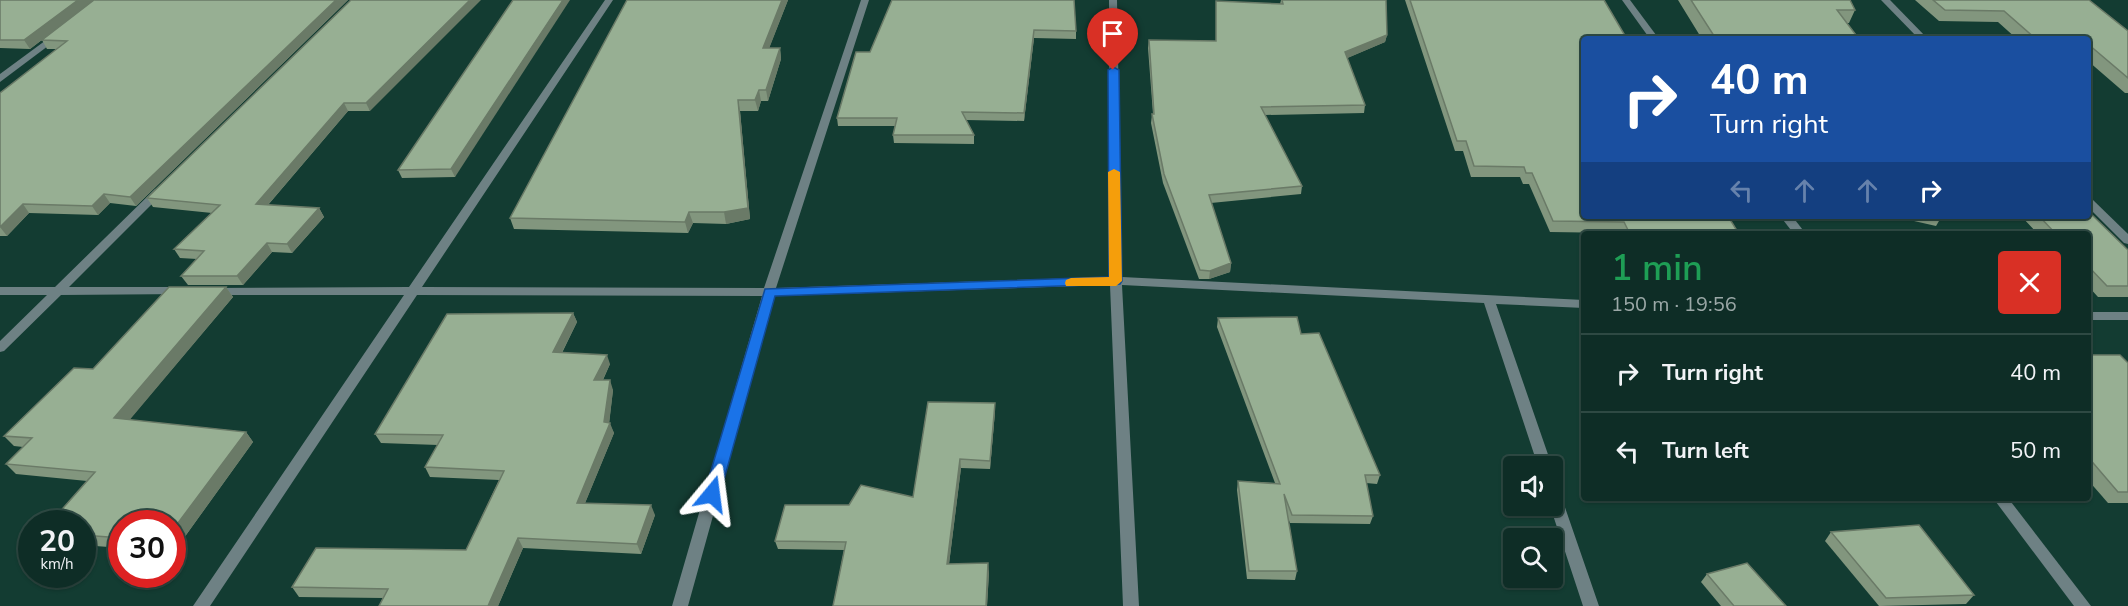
<!DOCTYPE html>
<html lang="en">
<head>
<meta charset="utf-8">
<style>
	body { margin:0; font-family:"Nunito Sans",sans-serif; background:#17352e; color:#f1f3f6; height:100vh; display:flex; flex-direction:column; font-size:22px; white-space:nowrap }
	* { box-sizing:border-box; margin:0 }
	p { font-size:20px; color:#9ba8a7 }
	.icon { flex:none; width:33px; height:33px; fill:none; stroke:currentColor; stroke-width:2; stroke-linecap:round; stroke-linejoin:round }
	.map { position:relative; flex:1; overflow:hidden }
	.sheet { position:absolute; left:1581px; top:231px; width:510px; height:270px; display:flex; flex-direction:column; background:#0e2d26; border-radius:6px; box-shadow:0 2px 4px #0004,0 0 0 2px #2e4943 }
	.sheet>* { flex:none }
	.hud { position:absolute; left:1581px; top:36px; width:510px; height:183px; border-radius:6px; box-shadow:0 2px 4px #0004,0 0 0 2px #2e4943; background:#1a4fa0; color:#fff; overflow:hidden }
	.tools { position:absolute; left:1503px; top:456px; display:grid; gap:12px }
	.tools a { display:grid; place-items:center; width:60px; height:60px; border-radius:6px; background:#0e2d26; box-shadow:0 2px 4px #0004,0 0 0 2px #2e4943; font-size:30px }
	.speed { position:absolute; left:18px; top:510px; display:flex; gap:12px; font-size:30px; font-weight:700; text-align:center }
	.speed>* { display:grid; place-content:center; width:78px; height:78px; border-radius:50%; background:#0e2d26; box-shadow:0 2px 4px #0004,0 0 0 2px #2e4943; line-height:1 }
	.speed small { font-size:15px; font-weight:400 }
	.speed .limit { border:9px solid #d22; background:#fff; color:#111 }
	.pin { position:absolute; display:grid; place-items:center; width:51px; height:51px; color:#fff; margin:-62px -26px; border-radius:50% 50% 50% 0; rotate:-45deg; box-shadow:0 0 6px #0007 }
	.pin .icon { rotate:45deg }
	.me { position:absolute; width:66px; margin:-33px; rotate:16deg; stroke-linejoin:round; filter:drop-shadow(0 0 4px #0008) }
	.turn { display:flex; align-items:center; gap:21px; height:126px; padding:0 30px; font-size:27px }
	.turn .icon { width:78px; height:78px; stroke-width:2.5 }
	.turn b { display:block; font-size:42px; line-height:51px }
	.lanes { display:flex; align-items:center; height:57px; padding:0 30px; background:#0003; justify-content:center; gap:30px; direction:ltr }
	.lanes .off { opacity:.35 }
	.round { display:grid; place-items:center; flex:none; width:63px; height:63px; border-radius:6px; background:#17352e }
	.summary { display:flex; align-items:center; justify-content:space-between; height:102px; padding:0 30px }
	h1 { font-size:36px; font-weight:600; line-height:45px; color:#1e9e55 }
	ul { padding:0; list-style:none }
	li { display:flex; align-items:center; gap:18px; height:78px; padding:0 30px; border-top:2px solid #2e4943 }
	li div { flex:1 }
	li b { display:block; font-size:22px }
	li em { font-style:normal }
	.map>svg:first-child { display:block }
</style>
</head>
<body>
<div class="map">
<svg width="2128" height="606" viewBox="0 0 2128 606">
	<rect width="100%" height="100%" fill="#133c32"/>
	<g fill="none" stroke-linecap="round" stroke-linejoin="round">
		<!-- minor -->
		<g fill="#6e8184" fill-rule="evenodd">
			<path d="M605,0h8l-191,287 342,1 97,-288h8l-93,288 334,-11 -1,-277h8l5,277 462,23v8l-88,-4 56,162h-14l-54,-163 -362,-18 17,321h-16l-13,-321 -336,11 -86,310h-16l90,-310 -345,-1 -207,311h-17l211,-311h-190l-6,-4 2,-3 199,-1z"/>
			<path d="M1622,0h8l29,39h-9z"/>
			<path d="M1881,0h9l38,39h-9z"/>
			<path d="M57,32l4,3 -1,2 -60,45v-8z"/>
			<path d="M159,188l5,3 -1,2 -94,94h113l6,4 -2,3 -125,1 -57,56 -4,1v-11l47,-46h-47v-8h55l100,-98z"/>
			<path d="M2088,198l4,1 36,35v10l-4,-1 -36,-36z"/>
			<path d="M1780,216h12l14,18h-12z"/>
			<rect x="2088" y="312" width="40" height="8"/>
			<path d="M1552,485l5,1 2,4 40,116h-16l-33,-100h2z"/>
			<path d="M1993,498h15l83,108h-17z"/>
		</g>
	</g>
	<!-- wall -->
	<g fill="#82967e">
		<path d="M0,0h348l-212,206 -26,-3 -12,12 -69,-2 -22,23h-7v-143l57,-44h-10l-5,-9 47,-36 -59,45 -30,-1z"/>
		<path d="M351,0l19,111h-22l-80,94 51,3 5,9 -32,36 -20,-1 -29,33h-55l-7,-9 16,-17 -17,-1 -6,-9 38,-36 -59,-6 -6,-9z"/>
		<path d="M513,0l-58,177 -53,1 -4,-8z"/>
		<path d="M627,0h161l-19,48h11l1,11 -13,42h-7l-3,10h-18l10,108 -24,5 -33,-1 -5,10 -174,-4 -4,-11z"/>
		<path d="M892,0l184,31v8l-42,-1 -10,83 -58,-1 8,15v9l-80,-1 -1,-8 2,-9h-57l-1,-8 33,-66z"/>
		<path d="M1281,0h105l1,35 -2,7 -38,16 18,47 -1,8 -99,2 37,71 -1,8 -90,9 20,60 -1,9 -21,7h-10l-36,-96 -12,-60 1,-9h1l-5,-66 1,-8 67,1v-40l64,3z"/>
		<path d="M1405,0h199l-20,39v177l155,18h-119l-1,-1 -69,-1 -21,-48h-6l-3,-7h-49l-8,-26h-8z"/>
		<path d="M1678,0h172l5,10 -6,13h-2l12,16h-157z"/>
		<path d="M1915,0h174l39,31v62h-3l-37,-32v-22h-71l-19,-17 -59,-1z"/>
		<path d="M1892,216h50l-6,10z"/>
		<path d="M2021,216h67l40,34v47h-30l-10,-11v-52h-50z"/>
		<path d="M226,287l7,10 -104,123 117,12 7,10 -72,100 -9,1v-19h-50v24l-40,-3v-21l5,-43 -71,-7 -10,-10 17,-17 -9,-1 -10,-10 89,-67z"/>
		<path d="M573,313l4,9 -15,31 48,11 -7,16 10,10 -4,33 5,10 -29,70 70,12 -14,39 -118,-6 -25,58h-119l4,-8 -84,-1 -7,-10 174,-37 33,-70 -69,-3 -5,-10 13,-22 -57,-2 -6,-9z"/>
		<path d="M1218,318l83,16 79,141 -3,9 -11,-1 7,33 -3,8 -80,-1 -2,-5 9,53 -2,9 -48,-1 -10,-89 1,-9 37,2 -58,-156z"/>
		<path d="M2088,355l40,8v140h-20l-20,-23z"/>
		<path d="M995,403v8l-5,58 -29,-1 -12,96 40,8 -2,34h-154l11,-56 -66,-1 -3,-8 74,-36 64,-8z"/>
		<path d="M1831,532l143,63 -8,9 -87,2 -54,-65z"/>
		<path d="M1707,574l79,32h-65l-20,-24z"/>
	</g>
	<!-- shaded-wall -->
	<g fill="#6a7a67">
		<path d="M78,0h16l-64,49 -6,-9z"/>
		<path d="M336,0h12l-212,206 -6,-9z"/>
		<path d="M470,0h11l-111,111 -4,-8z"/>
		<path d="M563,0h7l-115,177 -4,-8z"/>
		<path d="M782,0h6l-23,59 -2,-11z"/>
		<path d="M1034,30v8l-10,83v-8z"/>
		<path d="M1387,35l-2,7 -42,18 2,-8z"/>
		<path d="M780,48l1,11 -13,42 -2,-11z"/>
		<path d="M759,90l2,11 -3,10 -3,-11z"/>
		<path d="M738,100l2,11 10,108 -24,5 -2,-12z"/>
		<path d="M344,103l4,8 -87,102 -5,-9z"/>
		<path d="M104,194l6,9 -12,12 -6,-9z"/>
		<path d="M23,204l6,9 -22,23 -7,-9z"/>
		<path d="M319,208l5,9 -32,36 -5,-9z"/>
		<path d="M689,212l4,11 -5,10 -3,-11z"/>
		<path d="M267,243l5,9 -29,33 -6,-9z"/>
		<path d="M1231,263l-1,9 -21,7 1,-8z"/>
		<path d="M226,287l7,10 -111,132 -8,-11z"/>
		<path d="M573,313l4,9 -20,40 -4,-10z"/>
		<path d="M607,355l3,9 -12,26 -4,-10z"/>
		<path d="M610,380l3,10 -4,35 1,-2 4,10 -33,80 -4,-10 27,-81z"/>
		<path d="M995,403v8l-5,58v-8z"/>
		<path d="M246,432l7,10 -72,100 -9,-9v-2z"/>
		<path d="M960,459l1,9 -13,104 -1,-8z"/>
		<path d="M651,505l4,10 -14,39 -4,-10z"/>
		<path d="M518,538l5,10 -25,58h-10z"/>
		<path d="M988,563l1,9 -2,34h-1z"/>
	</g>
	<!-- building -->
	<g fill="#97af93" stroke="#6a7a67" stroke-width="1.5">
		<path d="M0,0h78l-54,40h-24z"/>
		<path d="M94,0h242l-206,197 -26,-3 -12,12 -69,-2 -23,23v-134l67,-52 -25,-1z"/>
		<path d="M351,0h119l-104,103h-22l-88,101 63,4 -32,36 -20,-1 -30,33h-56l23,-25 -30,-2 46,-44 -73,-7z"/>
		<path d="M513,0h50l-112,169 -53,1z"/>
		<path d="M627,0h155l-19,48h17l-14,42h-7l-4,10h-17l10,108 -24,4h-35l-4,10 -175,-4z"/>
		<path d="M892,0h182l2,31 -42,-1 -10,83 -62,-1 12,23h-81l4,-17h-60l19,-66h14z"/>
		<path d="M1282,0h104l1,35 -42,17 20,53 -104,2 41,79 -93,9 22,68 -21,8 -10,-1 -36,-96 -12,-60h2l-5,-74 67,1v-40l67,3z"/>
		<path d="M1410,0h194l23,39h-43v177h144l11,18h-109l-6,-12 -71,-1 -21,-48h-6l-2,-6 -50,-1 -8,-25h-9z"/>
		<path d="M1691,0h159l5,10h-18l22,29h-143z"/>
		<path d="M1933,0h156l39,31v47l-40,-34v-5h-52l-32,-28 -59,-1z"/>
		<path d="M2088,211l40,39v36h-21l-19,-20v-32h-32l-17,-18h49z"/>
		<path d="M169,287h57l-112,131 132,14 -74,99v-7h-50v14l-40,-3v-11h-33l46,-52 -89,-8 26,-26 -28,-2 70,-68 19,1z"/>
		<path d="M573,313l-20,39 54,3 -13,25h16l-6,42 6,1 -33,80 74,2 -14,39 -119,-6 -30,68h-109l9,-17 -96,-2 24,-39 150,2 38,-79 -79,-4 18,-32 -68,-1 72,-120z"/>
		<path d="M1297,317l4,17 18,-1 61,142h-15l8,41 -81,-1 -8,-21 13,77h-48l-11,-90 42,3 -62,-166z"/>
		<path d="M2088,355h32l8,8v129h-10l-30,-35v-41h2l-2,-3z"/>
		<path d="M928,402l67,1 -5,58 -30,-2 -13,105 41,-1 -2,43h-153l13,-64 -71,-1 10,-36h64l12,-20 52,12z"/>
		<path d="M1919,525l55,70 -88,3 -55,-66z"/>
		<path d="M1747,563l39,43h-52l-27,-32z"/>
	</g>
	<!-- route -->
	<path fill="#1a73e8" stroke="#114b97" stroke-width="1.5" d="M1113,67l6,3 3,211 -2,3 -345,12 -55,198 -2,4 -6,2 -6,-2 -2,-4 61,-205 344,-12 -1,-207z"/>
	<!-- slow -->
	<path fill="#f59e0b" d="M1114,169l6,3 2,109 -6,5h-50l-1,-3 1,-3 5,-2 38,-1 -1,-105z"/>
</svg>
<div class="tools">
<a><svg class="icon" aria-label="sound" viewBox="0 0 24 24"><path d="M4 9h4l5-4v14l-5-4H4zM17 9q2 3 0 6"/></svg></a>
<a><svg class="icon" aria-label="search" viewBox="0 0 24 24"><circle cx="10" cy="10" r="6"/><path d="M15 15l6 6"/></svg></a>
</div>
<div class="speed"><div>20<small>km/h</small></div><div class="limit">30</div></div>
<div class="pin" style="left:1113px;top:70px;background:#d93025"><svg class="icon" aria-label="arrive" viewBox="0 0 24 24"><path d="M6 21V4h12l-3 4 3 4H6"/></svg></div>
<svg class="me" style="left:712px;top:494px" viewBox="-20 -20 40 40"><path d="M0-17L14 15 0 8-14 15z" fill="#1a73e8" stroke="#fff" stroke-width="4"/></svg>
<div class="hud">
<div class="turn"><svg class="icon" aria-label="right" viewBox="0 0 24 24"><path d="M7 20v-9h11M14 6l5 5-5 5"/></svg><div><b>40 m</b>Turn right</div></div>
<div class="lanes"><svg class="icon off" aria-label="left" viewBox="0 0 24 24"><path d="M17 20v-9H6M10 6l-5 5 5 5"/></svg><svg class="icon off" aria-label="ahead" viewBox="0 0 24 24"><path d="M12 20V5M6 11l6-6 6 6"/></svg><svg class="icon off" aria-label="ahead" viewBox="0 0 24 24"><path d="M12 20V5M6 11l6-6 6 6"/></svg><svg class="icon" aria-label="right" viewBox="0 0 24 24"><path d="M7 20v-9h11M14 6l5 5-5 5"/></svg></div>
</div>
<section class="sheet">
<div class="summary"><div><h1>1 min</h1><p>150 m · 19:56</p></div><a class="round" style="background:#d93025;color:#fff"><svg class="icon" aria-label="close" viewBox="0 0 24 24"><path d="M6 6l12 12M18 6L6 18"/></svg></a></div>
<ul>
<li><svg class="icon" aria-label="right" viewBox="0 0 24 24"><path d="M7 20v-9h11M14 6l5 5-5 5"/></svg><div><b>Turn right</b></div><em>40 m</em></li>
<li><svg class="icon" aria-label="left" viewBox="0 0 24 24"><path d="M17 20v-9H6M10 6l-5 5 5 5"/></svg><div><b>Turn left</b></div><em>50 m</em></li>
</ul>
</section>
</div>
</body>
</html>
